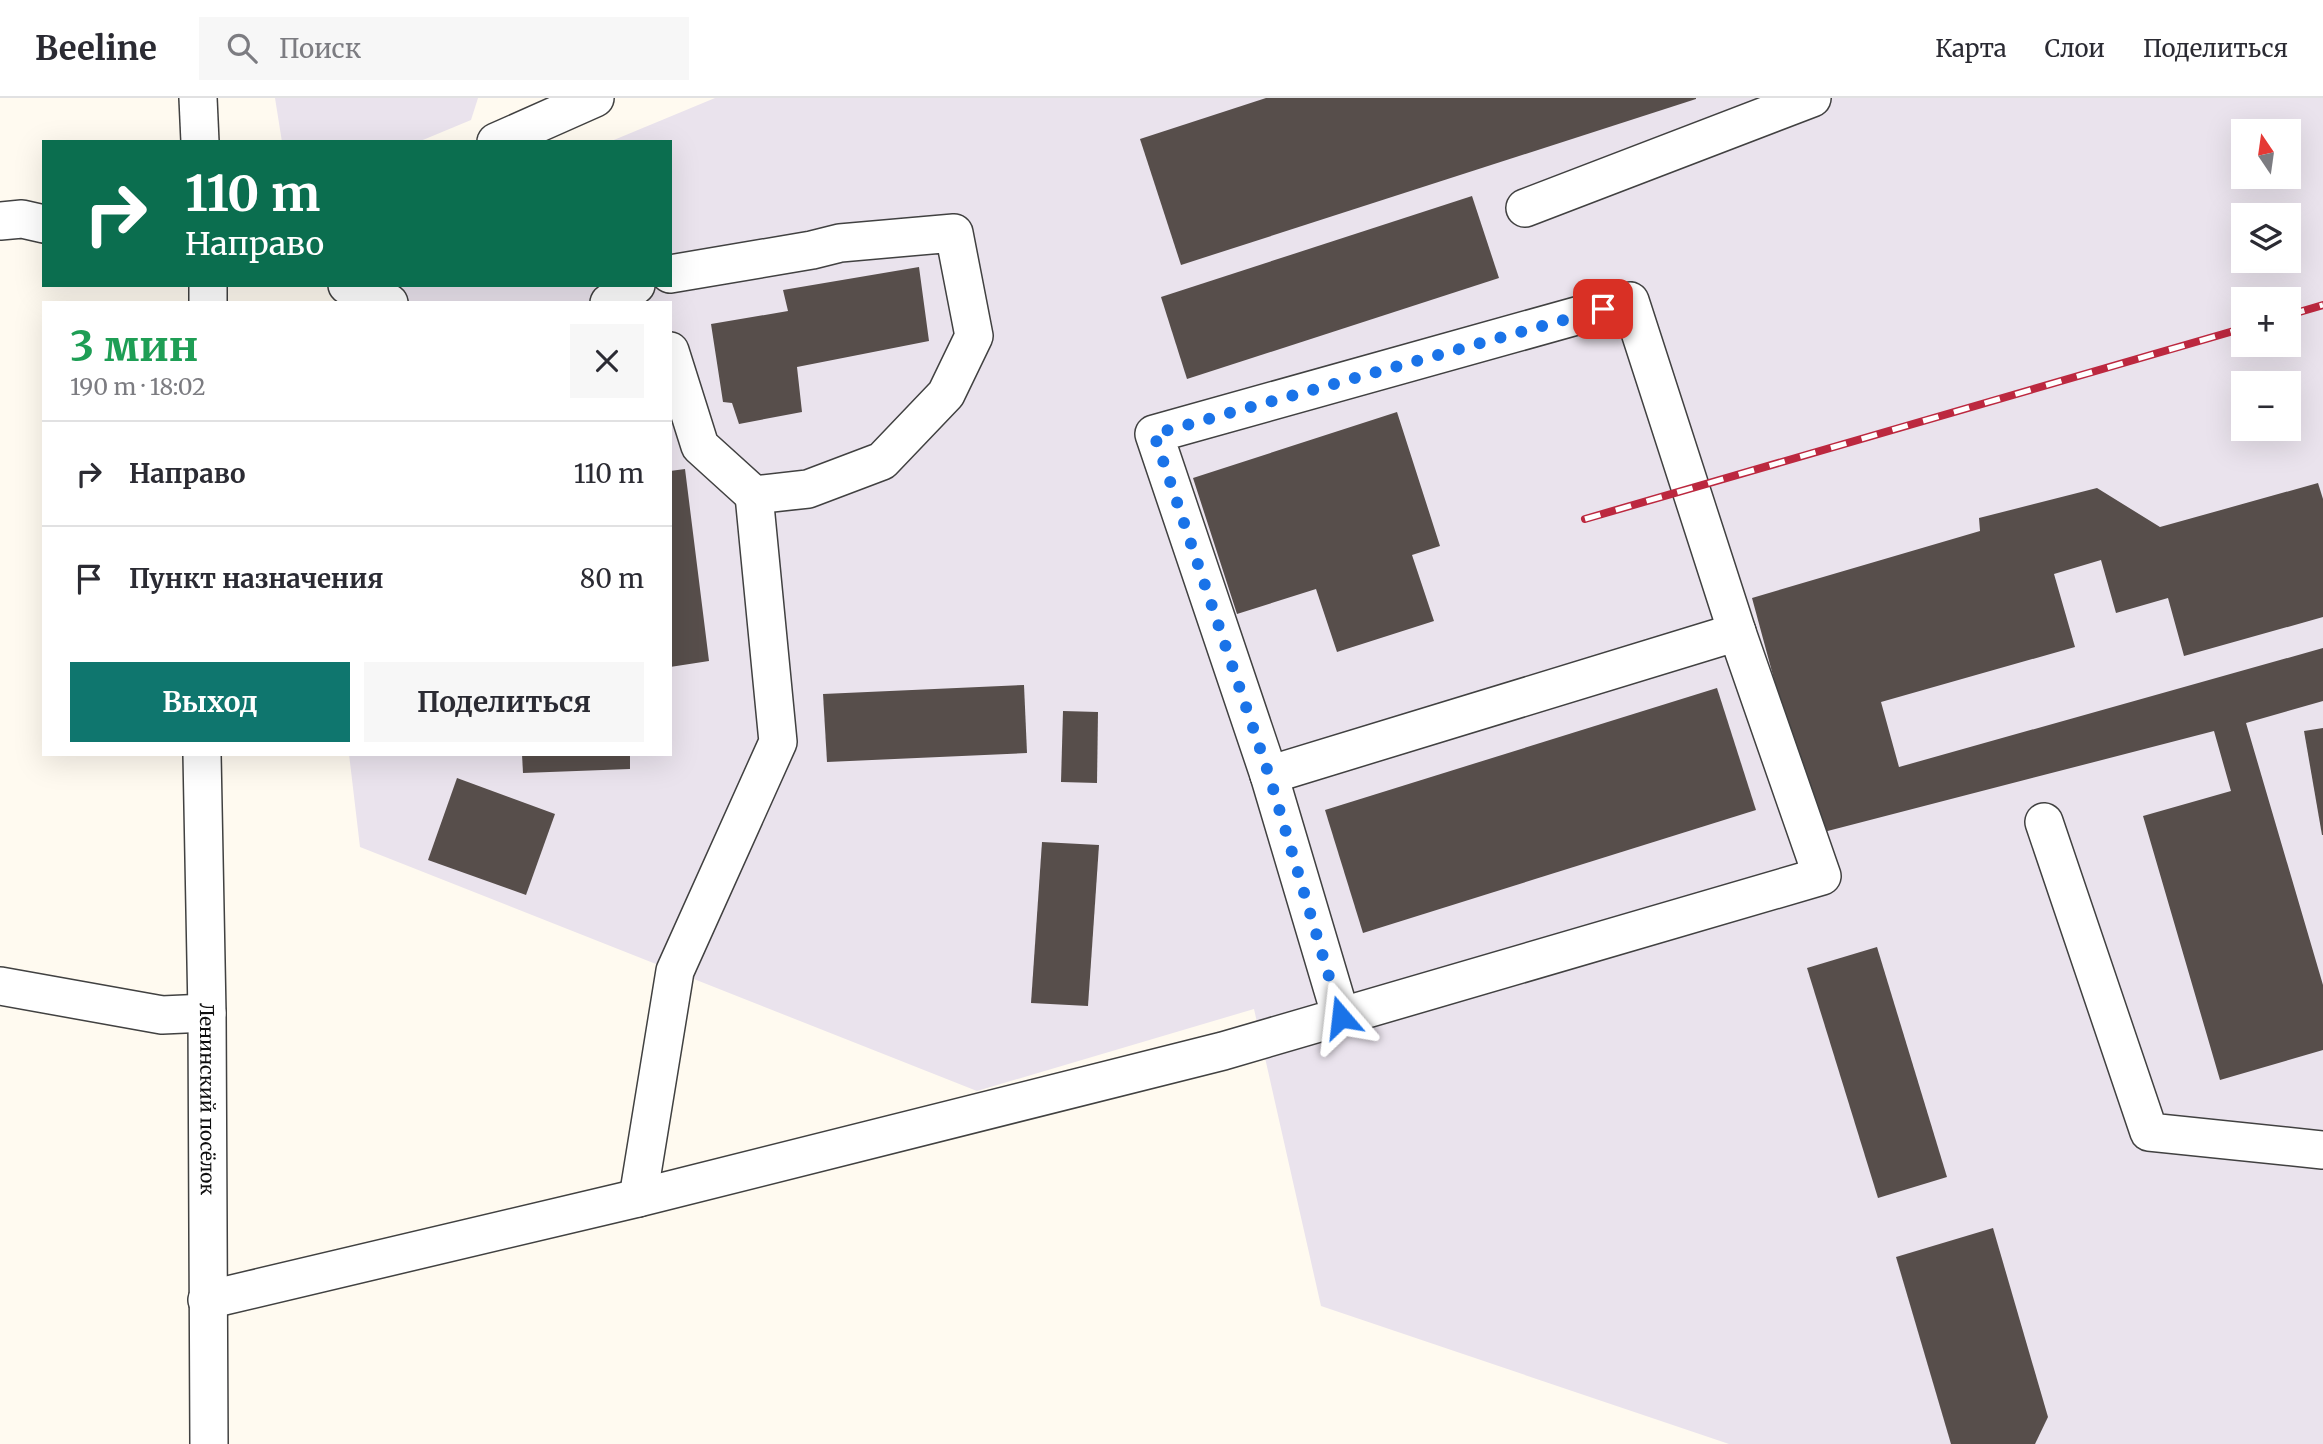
<!DOCTYPE html>
<html lang="ru">
<head>
<meta charset="utf-8">
<style>
	body { margin:0; font-family:Merriweather,serif; background:#f7f7f7; color:#2b2b33; height:100vh; display:flex; flex-direction:column; font-size:26px; white-space:nowrap }
	* { box-sizing:border-box; margin:0 }
	p { font-size:23px; color:#7c7c81 }
	.icon { flex:none; width:38px; height:38px; fill:none; stroke:currentColor; stroke-width:2; stroke-linecap:round; stroke-linejoin:round }
	.map { position:relative; flex:1; overflow:hidden }
	.details { position:absolute; left:42px; top:203px; width:630px; height:455px; display:flex; flex-direction:column; background:#fff; border-radius:0px; box-shadow:0 7px 28px #0002 }
	.details>* { flex:none }
	.banner { position:absolute; left:42px; top:42px; width:630px; height:147px; border-radius:0px; box-shadow:0 7px 28px #0002; background:#0b6e4f; color:#fff; overflow:hidden }
	.needle { width:46px; rotate:347deg }
	.fabs { position:absolute; left:2231px; top:21px; display:grid; gap:14px }
	.fabs a { display:grid; place-items:center; width:70px; height:70px; border-radius:0px; background:#fff; box-shadow:0 7px 28px #0002; font-size:35px }
	.pin { position:absolute; display:grid; place-items:center; width:60px; height:60px; color:#fff; margin:-30px; border-radius:14px; box-shadow:0 4px 10px #0006 }
	.me { position:absolute; width:77px; margin:-38px; rotate:343deg; stroke-linejoin:round; filter:drop-shadow(0 0 5px #0008) }
	.turn { display:flex; align-items:center; gap:24px; height:147px; padding:0 28px; font-size:32px }
	.turn .icon { width:91px; height:91px; stroke-width:2.5 }
	.turn b { display:block; font-size:49px; line-height:60px }
	.round { display:grid; place-items:center; flex:none; width:74px; height:74px; border-radius:0px; background:#f7f7f7 }
	.headline { display:flex; align-items:center; justify-content:space-between; height:119px; padding:0 28px }
	h1 { font-size:42px; font-weight:700; line-height:52px; color:#1e9e55 }
	.action { display:flex; gap:14px; margin-top:auto; padding:14px 28px }
	.action a { flex:1; height:80px; border-radius:0px; background:#0f766e; color:#fff; font-size:28px; font-weight:700; line-height:80px; text-align:center }
	.action a+a { background:#f7f7f7; color:#2b2b33 }
	ul { padding:0; list-style:none }
	li { display:flex; align-items:center; gap:21px; height:105px; padding:0 28px; border-top:2px solid #e1e1e2 }
	li div { flex:1 }
	li b { display:block; font-size:26px }
	li em { font-style:normal }
	header { display:flex; align-items:center; gap:42px; box-sizing:border-box; height:98px; padding:0 35px; background:#fff; border-bottom:2px solid #e1e1e2 }
	header strong { font-size:33px }
	nav { display:flex; gap:38px; margin-inline-start:auto; font-size:24px }
	.search { width:490px; height:63px; background:#f7f7f7; display:flex; align-items:center; gap:18px; box-sizing:border-box; padding:0 24px; border-radius:0px; color:#7c7c81; font-size:26px }
	.map>svg:first-child { display:block }
</style>
</head>
<body>
<header>
<strong>Beeline</strong>
<div class="search"><svg class="icon" aria-label="search" viewBox="0 0 24 24"><circle cx="10" cy="10" r="6"/><path d="M15 15l6 6"/></svg>Поиск</div>
<nav><a>Карта</a><a>Слои</a><a>Поделиться</a></nav>
</header>
<div class="map">
<svg width="2323" height="1346" viewBox="0 0 2323 1346">
	<rect width="100%" height="100%" fill="#fffaf0"/>
	<!-- industrial -->
	<g fill="#eae3ed" fill-rule="evenodd">
		<path d="M275,0h203l-7,22 -53,22h-136z"/>
		<path d="M715,0h1608v1346h-594l-408,-138 -67,-297 -277,82 -617,-244 -11,-93h321v-451h-288l5,-18h283v-143h-61zM2244,33h45v46h-45zM2244,117h45v46h-45zM2244,201h45v46h-45zM2244,285h45v46h-45z"/>
	</g>
	<!-- building -->
	<g fill="#574e4b">
		<path d="M1266,0h430v1l-515,166 -41,-126z"/>
		<path d="M1472,98l27,82 -312,101 -26,-82z"/>
		<path d="M919,169l10,74 -132,26 5,45 -63,12 -7,-21 -9,-1 -12,-78 77,-13 -5,-21z"/>
		<path d="M1397,314l43,134 -28,9 22,66 -97,31 -21,-63 -79,25 -44,-136z"/>
		<path d="M685,371l24,192 -39,6v-196z"/>
		<path d="M2318,385l5,16v118l-139,39 -16,-58 -52,15 -15,-53 -47,14 21,73 -194,55 18,65 424,-119v53l-77,22 77,262v65l-103,30 -77,-264 88,-25 -17,-60 -398,103 -64,-236 228,-67 -1,-13 118,-30 63,39z"/>
		<path d="M1024,587l3,68 -200,9 -4,-68z"/>
		<path d="M1717,590l39,122 -393,123 -38,-123z"/>
		<path d="M1063,613l35,1 -1,71 -36,-1z"/>
		<path d="M2323,630v107h-1l-18,-104z"/>
		<path d="M522,656h108v15l-107,4z"/>
		<path d="M457,680l98,36 -29,81 -98,-35z"/>
		<path d="M1042,744l57,3 -11,161 -57,-3z"/>
		<path d="M1877,849l70,230 -69,21 -71,-230z"/>
		<path d="M1993,1130l55,189 -13,27h-84l-55,-187z"/>
	</g>
	<g fill="none" stroke-linecap="round" stroke-linejoin="round">
		<defs>
			<g id="minor">
				<path d="M198,0l2,44"/>
				<path d="M496,44l99,-44"/>
				<path d="M1525,110l287,-110"/>
				<path d="M0,123l22,-2 22,5"/>
				<path d="M670,176l142,-24 28,-7 114,-10 20,103 -28,58 -64,67 -74,28 -54,6 -54,-49 -30,-95"/>
				<path d="M347,187l22,13 20,5"/>
				<path d="M208,205v-18"/>
				<path d="M609,205l27,-18"/>
				<path id="s1" d="M202,656l5,259 2,431"/>
				<path d="M1269,677l-115,-341 476,-133 107,331"/>
				<path d="M2044,724l105,310 174,18"/>
				<path d="M0,888l162,29 45,-2"/>
				<path d="M638,1100l37,-227 103,-229 -24,-247"/>
				<path d="M207,1202l431,-102 585,-147 599,-175 -85,-244 -468,143 72,242"/>
			</g>
		</defs>
		<!-- minor casing -->
		<use href="#minor" stroke="#414141" stroke-width="40"/>
		<!-- minor -->
		<use href="#minor" stroke="#fff" stroke-width="37"/>
		<defs>
			<g id="rail">
				<path d="M2289,217l34,-10"/>
				<path d="M1585,421l659,-191"/>
			</g>
		</defs>
		<!-- rail casing -->
		<use href="#rail" stroke="#bc283f" stroke-width="8"/>
		<!-- rail -->
		<use href="#rail" stroke="#fff" stroke-width="5" stroke-dasharray="16" stroke-linecap="butt"/>
	</g>
	<g fill="none" stroke-linecap="round" stroke-linejoin="round">
		<!-- route -->
		<path stroke="#1a73e8" stroke-width="12" stroke-dasharray="0 21.6" d="M1341,919l-72,-242 -115,-341 449,-125"/>
	</g>
	<g text-anchor="middle" dominant-baseline="central" stroke-width="7" stroke-linejoin="round" paint-order="stroke">
		<!-- street labels -->
		<g font-size="19" fill="#0e0e0e" stroke="#fff">
			<text stroke="none"><textPath href="#s1" startOffset="345">Ленинский посёлок</textPath></text>
		</g>
	</g>
</svg>
<div class="fabs">
<a><svg class="needle" viewBox="-14 -14 28 28"><path d="M0-13l5 13h-10z" fill="#e53935"/><path d="M0 13l5-13h-10z" fill="#7c7c81"/></svg></a>
<a><svg class="icon" aria-label="layers" viewBox="0 0 24 24"><path d="M12 4l9 5-9 5-9-5zM3 14l9 5 9-5"/></svg></a>
<a>+</a>
<a>−</a>
</div>
<div class="pin" style="left:1603px;top:211px;background:#d93025"><svg class="icon" aria-label="arrive" viewBox="0 0 24 24"><path d="M6 21V4h12l-3 4 3 4H6"/></svg></div>
<svg class="me" style="left:1341px;top:919px" viewBox="-20 -20 40 40"><path d="M0-17L14 15 0 8-14 15z" fill="#1a73e8" stroke="#fff" stroke-width="4"/></svg>
<div class="banner">
<div class="turn"><svg class="icon" aria-label="right" viewBox="0 0 24 24"><path d="M7 20v-9h11M14 6l5 5-5 5"/></svg><div><b>110 m</b>Направо</div></div>
</div>
<section class="details">
<div class="headline"><div><h1>3 мин</h1><p>190 m · 18:02</p></div><a class="round"><svg class="icon" aria-label="close" viewBox="0 0 24 24"><path d="M6 6l12 12M18 6L6 18"/></svg></a></div>
<ul>
<li><svg class="icon" aria-label="right" viewBox="0 0 24 24"><path d="M7 20v-9h11M14 6l5 5-5 5"/></svg><div><b>Направо</b></div><em>110 m</em></li>
<li><svg class="icon" aria-label="arrive" viewBox="0 0 24 24"><path d="M6 21V4h12l-3 4 3 4H6"/></svg><div><b>Пункт назначения</b></div><em>80 m</em></li>
</ul>
<div class="action"><a>Выход</a><a>Поделиться</a></div>
</section>
</div>
</body>
</html>
